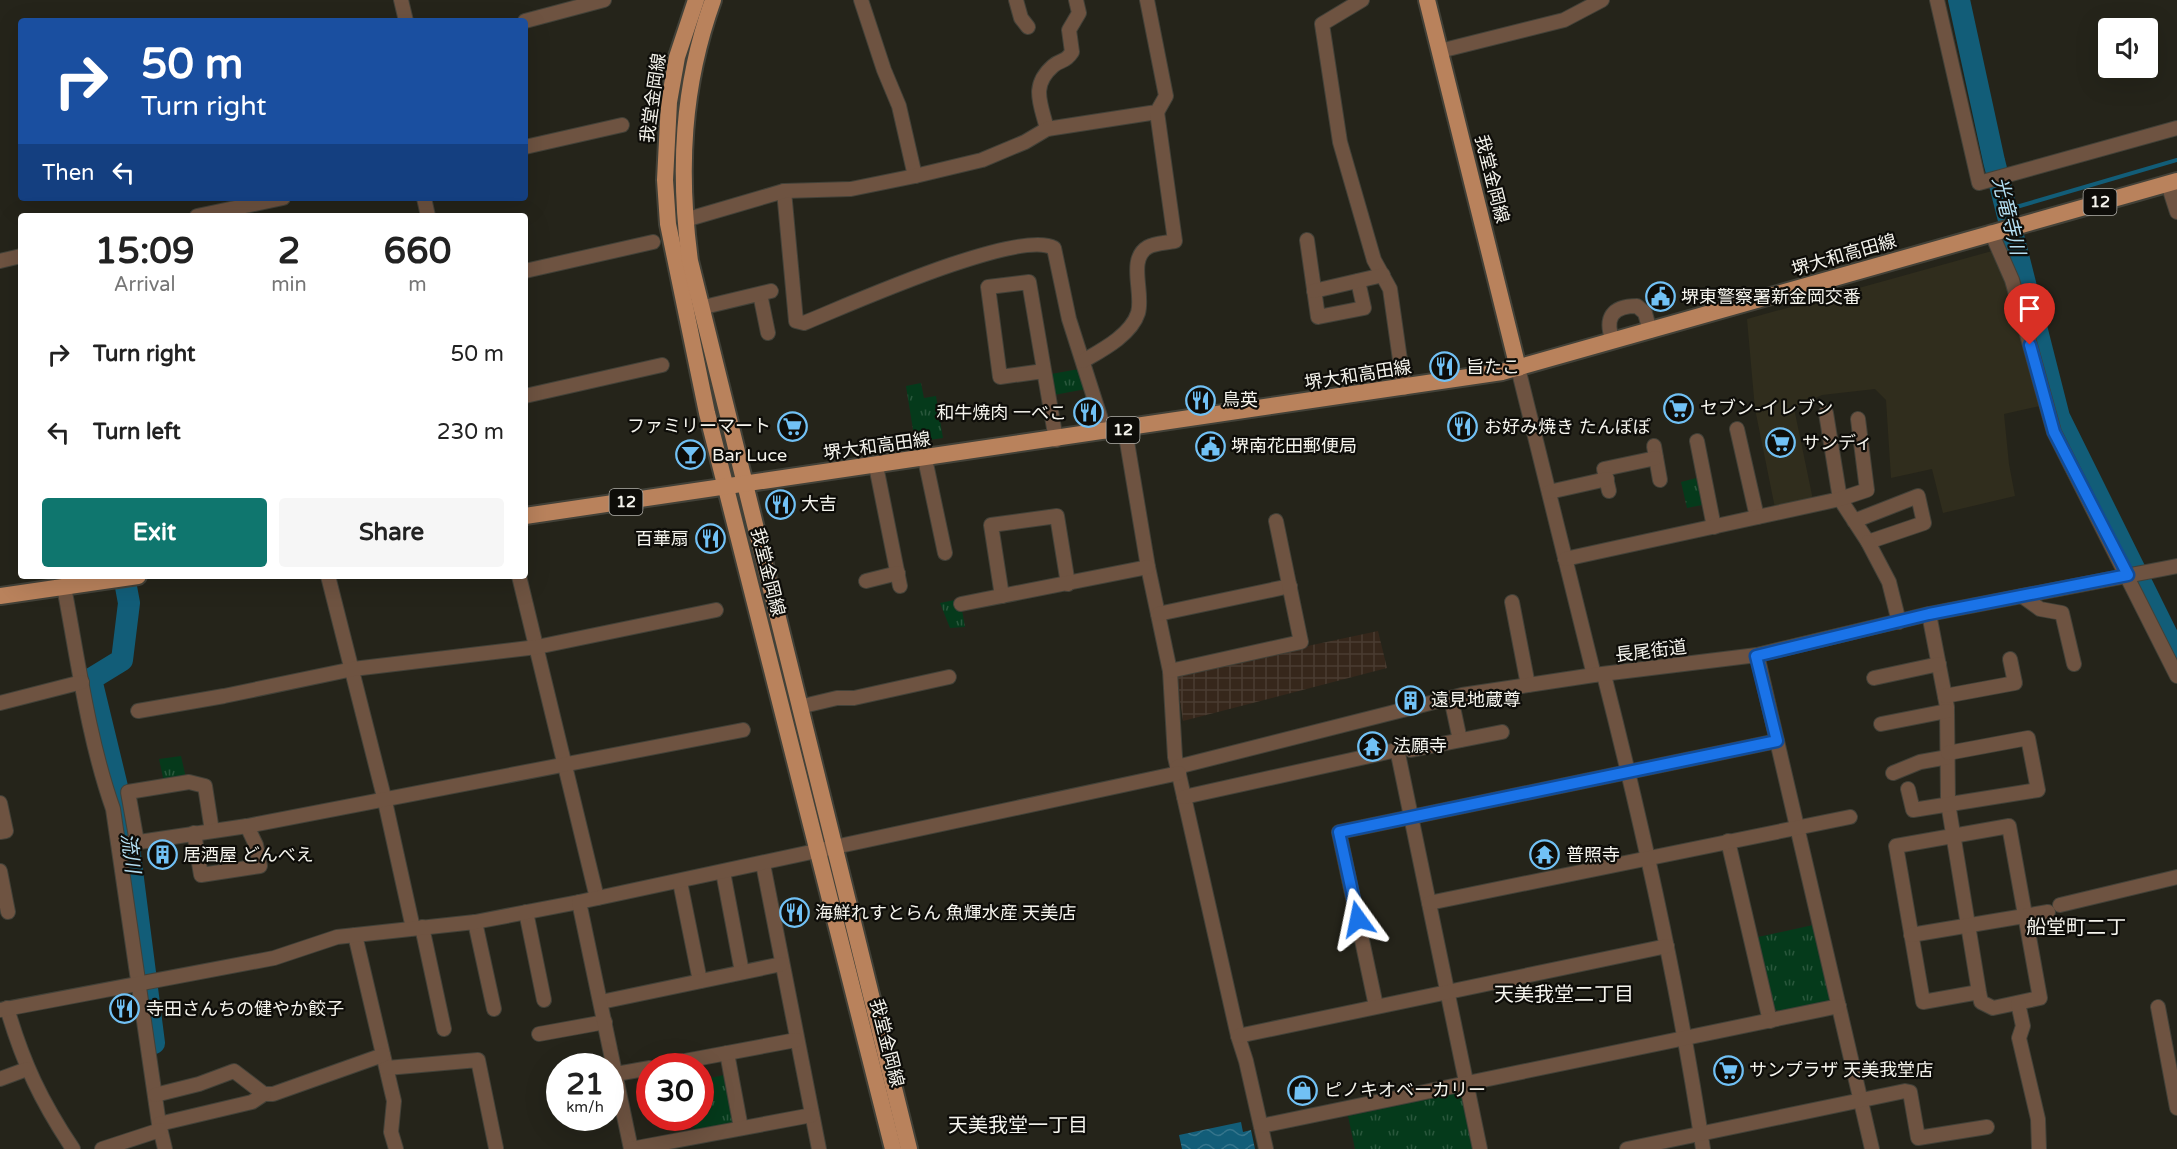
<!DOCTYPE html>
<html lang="en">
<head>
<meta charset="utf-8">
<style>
	body { margin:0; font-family:"Varela Round","Noto Sans JP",sans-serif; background:#f6f6f6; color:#222; height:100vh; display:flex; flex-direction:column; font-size:22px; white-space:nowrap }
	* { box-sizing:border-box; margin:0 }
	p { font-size:20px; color:#767676 }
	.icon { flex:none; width:33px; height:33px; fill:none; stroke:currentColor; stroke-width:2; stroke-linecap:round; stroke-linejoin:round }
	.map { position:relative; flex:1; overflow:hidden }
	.side { position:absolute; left:18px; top:213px; width:510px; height:366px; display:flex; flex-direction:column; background:#fff; border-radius:6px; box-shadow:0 6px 24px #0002 }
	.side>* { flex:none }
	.guide { position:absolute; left:18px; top:18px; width:510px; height:183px; border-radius:6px; box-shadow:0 6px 24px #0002; background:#1a4fa0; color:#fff; overflow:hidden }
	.buttons { position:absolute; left:2098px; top:18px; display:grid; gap:12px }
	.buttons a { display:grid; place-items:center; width:60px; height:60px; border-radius:6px; background:#fff; box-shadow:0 6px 24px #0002; font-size:30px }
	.speed { position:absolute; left:546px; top:1053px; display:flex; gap:12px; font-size:30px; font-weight:700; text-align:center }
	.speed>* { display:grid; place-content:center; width:78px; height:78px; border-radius:50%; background:#fff; box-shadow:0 6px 24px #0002; line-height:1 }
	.speed small { font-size:15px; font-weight:400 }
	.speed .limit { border:9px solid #d22; background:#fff; color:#111 }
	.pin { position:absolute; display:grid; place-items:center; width:51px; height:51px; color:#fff; margin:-62px -26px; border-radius:50% 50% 50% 0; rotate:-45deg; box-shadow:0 0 6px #0007 }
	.pin .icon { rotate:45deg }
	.me { position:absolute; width:66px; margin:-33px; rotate:348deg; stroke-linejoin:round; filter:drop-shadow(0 0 4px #0008) }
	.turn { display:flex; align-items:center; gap:21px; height:126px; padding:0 24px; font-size:27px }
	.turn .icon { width:78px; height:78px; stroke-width:2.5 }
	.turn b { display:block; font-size:42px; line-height:51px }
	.then { display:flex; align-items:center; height:57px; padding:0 24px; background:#0003; gap:12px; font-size:22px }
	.eta { display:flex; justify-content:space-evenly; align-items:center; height:102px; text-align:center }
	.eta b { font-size:36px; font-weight:800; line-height:42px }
	.button { display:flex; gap:12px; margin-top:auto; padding:12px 24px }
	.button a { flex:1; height:69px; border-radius:6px; background:#0f766e; color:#fff; font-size:24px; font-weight:800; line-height:69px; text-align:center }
	.button a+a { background:#f6f6f6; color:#222 }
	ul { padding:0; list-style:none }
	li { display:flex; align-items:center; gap:18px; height:78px; padding:0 24px }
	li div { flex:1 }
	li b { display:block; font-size:22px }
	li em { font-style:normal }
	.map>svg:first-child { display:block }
</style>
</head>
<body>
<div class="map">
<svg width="2177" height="1149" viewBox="0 0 2177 1149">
	<defs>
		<pattern id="industrial-grid" width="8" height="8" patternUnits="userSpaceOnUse" patternTransform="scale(1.5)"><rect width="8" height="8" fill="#36271b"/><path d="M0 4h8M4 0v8" fill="none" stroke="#4a3c31"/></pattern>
		<pattern id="park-tufts" width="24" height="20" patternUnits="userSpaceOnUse" patternTransform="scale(1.5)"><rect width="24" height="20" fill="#053a1b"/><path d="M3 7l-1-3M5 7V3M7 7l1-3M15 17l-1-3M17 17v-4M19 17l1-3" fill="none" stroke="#2a573c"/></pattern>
		<pattern id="water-waves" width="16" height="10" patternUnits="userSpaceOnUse" patternTransform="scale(1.5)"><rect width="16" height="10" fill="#125d78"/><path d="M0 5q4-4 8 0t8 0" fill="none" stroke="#35758c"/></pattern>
	</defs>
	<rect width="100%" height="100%" fill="#25241a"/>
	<!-- built -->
	<path fill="#302d1d" d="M1992,251l17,30 31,125 -36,8 5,50 6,32 -72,17 -11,-44 -41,9 -5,-78 -11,-11 -53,6 -28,13 19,92 -38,8 -20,-99 -8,-90z"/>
	<!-- industrial -->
	<path fill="url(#industrial-grid)" d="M1378,631l9,37 -204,53 -7,-47z"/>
	<!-- park -->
	<g fill="url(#park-tufts)">
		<path d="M1079,369l7,20 -32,6 -3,-21z"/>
		<path d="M921,383l3,15 12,-2 7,42 -28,4 -9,-56z"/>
		<path d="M1696,478l6,27 -15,3 -6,-26z"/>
		<path d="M960,599l5,28 -15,1 -10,-25z"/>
		<path d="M181,756l5,22 -22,4 -5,-23z"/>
		<path d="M1813,925l17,72 -3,6 -45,10 -7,-4 -17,-72z"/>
		<path d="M724,1075l10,43 -2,5 -37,8 -3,-13h8l1,-38z"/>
		<path d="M1462,1092l12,57h-119l-7,-33z"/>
	</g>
	<!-- water -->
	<path fill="url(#water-waves)" d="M1241,1122l2,10 8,-2 4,19h-73l-3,-14z"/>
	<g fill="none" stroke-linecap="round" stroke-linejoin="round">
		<!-- stream -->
		<path stroke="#125d78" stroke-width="4" d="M2006,210l171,-50"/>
		<!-- river -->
		<g stroke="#125d78" stroke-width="22">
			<path d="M1959,0l35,161 65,256 118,238"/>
			<path d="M124,576l5,27 -7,57 -31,19 35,145 28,219"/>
		</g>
		<defs>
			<g id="minor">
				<path d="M401,0l5,21"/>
				<path d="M861,0l23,70 15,36 16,70"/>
				<path d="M1016,0l5,18 7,9"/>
				<path d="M1362,0l-40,24 18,118 34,118 16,29 14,99"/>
				<path d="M1937,0l42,183 198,-55"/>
				<path d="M525,21l79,-21"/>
				<path d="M1440,51l124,-31 38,-20"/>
				<path d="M1047,129c-6,-25 -17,-43 6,-63 8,-7 12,-3 19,-14l-3,-22 10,-17 -3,-13"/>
				<path d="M525,147l97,-22"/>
				<path d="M2168,184l9,28"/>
				<path d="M784,191l12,130 8,2c42,-17 215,-95 250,-75l15,71 36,113"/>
				<path d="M424,198l4,18"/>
				<path d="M197,216l86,-18"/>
				<path d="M685,220l99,-29 67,-2 64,-13 67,-16 43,-18 22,-13 110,-17 9,-16 -19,-96"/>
				<path d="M1991,232l21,48 42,152 123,244"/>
				<path d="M1307,240l11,77 46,-9 -6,-27"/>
				<path d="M0,261l21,-5"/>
				<path d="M525,271l128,-29"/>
				<path d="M1314,291l69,-16"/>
				<path d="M760,294l8,39"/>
				<path d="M700,308l71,-17"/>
				<path d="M1613,341c-9,-23 -1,-35 24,-35l8,7 5,18"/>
				<path d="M1083,361c19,-11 48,-26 55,-48 6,-20 -11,-54 10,-66 7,-4 19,-4 27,-6l-18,-129"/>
				<path d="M1518,368l76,307"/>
				<path d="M1044,371l-44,6 -12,-90 41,-5 27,158"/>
				<path d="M525,396l137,-31"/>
				<path d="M1826,413l14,86 28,43 56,-19 -6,-27 -64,25"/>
				<path d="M1737,429l20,88"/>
				<path d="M1125,430l23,137 22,104 5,86 63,279 8,25 20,88"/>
				<path d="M1697,441l17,86"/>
				<path d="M1654,446l6,34"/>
				<path d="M925,459l20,94"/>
				<path d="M876,466l24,120"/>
				<path d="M1609,491l-5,-22 52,-11"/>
				<path d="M1549,492l58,-13"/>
				<path d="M1868,542l21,40 10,40"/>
				<path d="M1565,559l275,-60 27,-9 -9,-71"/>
				<path d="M328,576l56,221 29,131"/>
				<path d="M519,576l78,322"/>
				<path d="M866,581l32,-8"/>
				<path d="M64,587c14,73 24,151 49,222l46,315 6,25"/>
				<path d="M1002,596l-11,-71 66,-9 11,68"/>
				<path d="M2022,596l18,13 22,4 12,51"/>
				<path d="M1512,602l16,83"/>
				<path d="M961,604l187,-37"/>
				<path d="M1158,614l132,-28"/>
				<path d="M1929,614l18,93 1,96 31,189 2,10 12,6 47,-10 -31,-172 -113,20 27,156 56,-10"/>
				<path d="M1757,655l115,494"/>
				<path d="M1170,671l131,-29 -25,-121"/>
				<path d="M1604,675c40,157 75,314 99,474"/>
				<path d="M1874,678l65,-14"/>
				<path d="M1945,696l70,-13 -5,-24"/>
				<path d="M1451,698l9,42"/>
				<path d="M0,703l82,-21"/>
				<path d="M799,707l38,-9h17l95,-21"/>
				<path d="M138,711l86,-15 129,-27 184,-22 179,-37"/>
				<path d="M1881,724l66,-13"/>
				<path d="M1397,749l83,400"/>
				<path d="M1411,750l91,-18"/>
				<path d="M1177,767l285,-72 132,-20 163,-20 172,-41 248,-48"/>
				<path d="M1893,773l27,-11 28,-5"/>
				<path d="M1908,789l5,21 125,-20 -10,-52 -80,15"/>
				<path d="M1184,797l217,-48"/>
				<path d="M0,803l6,28 -6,1"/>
				<path d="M194,833l7,42 59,-9 -4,-21 -9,-19"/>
				<path d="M1728,841l42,180"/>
				<path d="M137,842l-9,-50 61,-10 16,4 7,45"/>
				<path d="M119,845l128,-19 496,-96"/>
				<path d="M763,864l56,285"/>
				<path d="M0,871l8,41"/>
				<path d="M723,872l19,100"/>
				<path d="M680,882l20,99"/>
				<path d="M1429,903l421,-86"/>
				<path d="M2060,905l117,-28"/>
				<path d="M526,912l18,88"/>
				<path d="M475,922l19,87"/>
				<path d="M422,927l22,102"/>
				<path d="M355,935l39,166 -3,31 5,17"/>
				<path d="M1911,935l137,-23"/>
				<path d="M601,1002l181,-38"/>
				<path d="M2018,1003l5,23 -4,12 19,81 1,30"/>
				<path d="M1376,1006l-37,-174 438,-91"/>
				<path d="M2158,1007l19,101"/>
				<path d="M7,1008c16,55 34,93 66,141"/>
				<path d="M0,1010l274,-52 63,-21 138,-15 104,-20"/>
				<path d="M539,1034l66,-12"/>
				<path d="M1238,1036l429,-90"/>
				<path d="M727,1053l14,75"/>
				<path d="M658,1066l138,-26"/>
				<path d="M387,1068l91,-8 18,88"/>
				<path d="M616,1074l34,-6"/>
				<path d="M0,1079l27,-10"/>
				<path d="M155,1095l44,-11 35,-13 30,23h9l110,-39"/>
				<path d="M159,1124l93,-22 12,-8"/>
				<path d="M1261,1126l578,-120"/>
				<path d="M102,1149l58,-19"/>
				<path d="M631,1149l-52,-247 600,-129"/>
				<path d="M631,1149l181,-34"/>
				<path d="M1627,1149l278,-58 5,1 8,46 69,-11"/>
			</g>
			<g id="major">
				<path d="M696,0l-19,57 -8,45 -4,78 3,44 39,189 186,736"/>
				<path d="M713,0c-31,86 -35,171 -23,261l219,888"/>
				<path d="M1427,0l91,368"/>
				<path d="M525,516l977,-144 675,-191"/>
				<path d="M0,596l138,-20"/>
			</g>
		</defs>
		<!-- minor casing -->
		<use href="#minor" stroke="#424138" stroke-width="16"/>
		<!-- major casing -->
		<use href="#major" stroke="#424138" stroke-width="20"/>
		<!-- minor -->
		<use href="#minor" stroke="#6e5341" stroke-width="14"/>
		<!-- major -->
		<use href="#major" stroke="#b9825c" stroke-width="16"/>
	</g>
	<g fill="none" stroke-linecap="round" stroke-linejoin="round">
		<defs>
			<path id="route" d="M1358,919l-19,-87 438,-91 -21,-85 173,-42 199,-39 -74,-143 -24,-87"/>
		</defs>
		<!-- route casing -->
		<use href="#route" stroke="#114b97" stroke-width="15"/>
		<!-- route -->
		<use href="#route" stroke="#1a73e8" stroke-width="10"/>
	</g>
	<!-- icons -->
	<defs>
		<symbol id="civic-ring" viewBox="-11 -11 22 22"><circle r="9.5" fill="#0e0d09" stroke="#71c1f5" stroke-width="1.5"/><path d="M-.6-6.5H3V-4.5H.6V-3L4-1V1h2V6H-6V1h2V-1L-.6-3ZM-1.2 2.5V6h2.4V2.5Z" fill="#71c1f5"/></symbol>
		<symbol id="restaurant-ring" viewBox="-11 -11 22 22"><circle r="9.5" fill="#0e0d09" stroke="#71c1f5" stroke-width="1.5"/><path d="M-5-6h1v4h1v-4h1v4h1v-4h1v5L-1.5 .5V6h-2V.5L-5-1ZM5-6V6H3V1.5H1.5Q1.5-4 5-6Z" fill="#71c1f5"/></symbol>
		<symbol id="supermarket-ring" viewBox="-11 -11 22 22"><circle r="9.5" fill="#0e0d09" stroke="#71c1f5" stroke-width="1.5"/><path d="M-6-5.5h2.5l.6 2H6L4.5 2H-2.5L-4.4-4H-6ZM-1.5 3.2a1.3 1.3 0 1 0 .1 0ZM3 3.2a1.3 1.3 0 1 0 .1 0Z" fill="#71c1f5"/></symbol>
		<symbol id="bar-ring" viewBox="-11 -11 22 22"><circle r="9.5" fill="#0e0d09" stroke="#71c1f5" stroke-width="1.5"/><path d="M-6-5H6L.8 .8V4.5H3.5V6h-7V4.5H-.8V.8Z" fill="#71c1f5"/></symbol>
		<symbol id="building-ring" viewBox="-11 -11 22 22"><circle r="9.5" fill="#0e0d09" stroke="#71c1f5" stroke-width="1.5"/><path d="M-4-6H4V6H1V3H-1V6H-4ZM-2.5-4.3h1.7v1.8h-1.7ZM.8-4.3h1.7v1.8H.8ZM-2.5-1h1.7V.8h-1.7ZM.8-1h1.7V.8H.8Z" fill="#71c1f5"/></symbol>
		<symbol id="temple-ring" viewBox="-11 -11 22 22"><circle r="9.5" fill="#0e0d09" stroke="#71c1f5" stroke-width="1.5"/><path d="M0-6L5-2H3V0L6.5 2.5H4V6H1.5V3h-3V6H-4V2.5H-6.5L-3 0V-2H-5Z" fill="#71c1f5"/></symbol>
		<symbol id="shop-ring" viewBox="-11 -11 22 22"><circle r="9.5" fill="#0e0d09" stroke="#71c1f5" stroke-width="1.5"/><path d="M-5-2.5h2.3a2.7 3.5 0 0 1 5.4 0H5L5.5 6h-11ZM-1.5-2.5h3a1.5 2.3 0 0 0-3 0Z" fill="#71c1f5"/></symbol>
	</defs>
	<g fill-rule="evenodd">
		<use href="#civic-ring" x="1644" y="280" width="33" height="33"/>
		<use href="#restaurant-ring" x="1428" y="350" width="33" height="33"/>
		<use href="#restaurant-ring" x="1184" y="384" width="33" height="33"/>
		<use href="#supermarket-ring" x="1662" y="392" width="33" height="33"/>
		<use href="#restaurant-ring" x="1072" y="396" width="33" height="33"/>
		<use href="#supermarket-ring" x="776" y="410" width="33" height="33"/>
		<use href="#restaurant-ring" x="1446" y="410" width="33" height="33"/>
		<use href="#supermarket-ring" x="1764" y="426" width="33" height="33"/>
		<use href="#civic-ring" x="1194" y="430" width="33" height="33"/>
		<use href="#bar-ring" x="674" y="438" width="33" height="33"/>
		<use href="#restaurant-ring" x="764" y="488" width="33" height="33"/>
		<use href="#restaurant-ring" x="694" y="522" width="33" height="33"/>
		<use href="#building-ring" x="1394" y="684" width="33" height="33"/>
		<use href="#temple-ring" x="1356" y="730" width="33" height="33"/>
		<use href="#building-ring" x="146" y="838" width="33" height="33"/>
		<use href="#temple-ring" x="1528" y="838" width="33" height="33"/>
		<use href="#restaurant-ring" x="778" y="896" width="33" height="33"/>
		<use href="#restaurant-ring" x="108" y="992" width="33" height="33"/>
		<use href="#supermarket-ring" x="1712" y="1054" width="33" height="33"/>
		<use href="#shop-ring" x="1286" y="1074" width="33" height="33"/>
	</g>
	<g text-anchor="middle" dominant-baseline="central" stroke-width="4.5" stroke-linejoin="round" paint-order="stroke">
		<!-- shield labels -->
		<g fill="#0e0d09" stroke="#b0afa9" stroke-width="1.5">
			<rect x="2083.5" y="189" width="33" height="26" rx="4.5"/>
			<rect x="1106.5" y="417" width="33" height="26" rx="4.5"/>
			<rect x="609.5" y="489" width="33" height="26" rx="4.5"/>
		</g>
		<g font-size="16" font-weight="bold" fill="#f5f4ed">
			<text x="2100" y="202">12</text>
			<text x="1123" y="430">12</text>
			<text x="626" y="502">12</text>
		</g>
		<!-- street labels -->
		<g font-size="18" fill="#f5f4ed" stroke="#0e0d09">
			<text transform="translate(653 98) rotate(-82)">我堂金岡線</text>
			<text transform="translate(1492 179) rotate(76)">我堂金岡線</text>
			<text transform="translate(1844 255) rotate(-16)">堺大和高田線</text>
			<text transform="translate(1358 375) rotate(-9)">堺大和高田線</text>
			<text transform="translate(877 446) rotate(-8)">堺大和高田線</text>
			<text transform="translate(768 572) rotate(76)">我堂金岡線</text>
			<text transform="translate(1651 651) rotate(-7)">長尾街道</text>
			<text transform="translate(887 1043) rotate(76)">我堂金岡線</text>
		</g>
		<!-- poi labels -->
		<g font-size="18" fill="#f5f4ed" stroke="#0e0d09" text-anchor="start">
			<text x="1681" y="297">堺東警察署新金岡交番</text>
			<text x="1466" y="367">旨たこ</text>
			<text x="1222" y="400">鳥英</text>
			<text x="1700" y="408">セブン-イレブン</text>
			<text x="1067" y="413" text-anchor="end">和牛焼肉 一べこ</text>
			<text x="771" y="426" text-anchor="end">ファミリーマート</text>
			<text x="1484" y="427">お好み焼き たんぽぽ</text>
			<text x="1802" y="443">サンディ</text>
			<text x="1231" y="446">堺南花田郵便局</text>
			<text x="712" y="455">Bar Luce</text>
			<text x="801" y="504">大吉</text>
			<text x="689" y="539" text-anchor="end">百華扇</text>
			<text x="1431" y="700">遠見地蔵尊</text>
			<text x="1393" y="746">法願寺</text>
			<text x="183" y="855">居酒屋 どんべえ</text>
			<text x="1566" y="855">普照寺</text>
			<text x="815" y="913">海鮮れすとらん 魚輝水産 天美店</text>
			<text x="146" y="1009">寺田さんちの健やか餃子</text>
			<text x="1749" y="1070">サンプラザ 天美我堂店</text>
			<text x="1324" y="1090">ピノキオベーカリー</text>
		</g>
		<!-- water labels -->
		<g font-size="20" font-style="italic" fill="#b3def2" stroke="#0e0d09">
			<text transform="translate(2008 216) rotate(76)">光竜寺川</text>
			<text transform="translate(130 853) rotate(83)">流川</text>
		</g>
		<!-- neighbourhood labels -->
		<g font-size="20" fill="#f5f4ed" stroke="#0e0d09">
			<text x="2076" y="928">船堂町二丁</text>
			<text x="1564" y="995">天美我堂二丁目</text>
			<text x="1018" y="1126">天美我堂一丁目</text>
		</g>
	</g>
</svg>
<div class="buttons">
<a><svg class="icon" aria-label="sound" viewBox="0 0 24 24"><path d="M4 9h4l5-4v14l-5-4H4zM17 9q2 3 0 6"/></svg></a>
</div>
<div class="speed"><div>21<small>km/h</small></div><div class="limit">30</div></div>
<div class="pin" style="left:2030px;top:345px;background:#d93025"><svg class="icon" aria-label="arrive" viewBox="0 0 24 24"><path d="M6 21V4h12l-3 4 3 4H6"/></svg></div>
<svg class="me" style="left:1358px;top:919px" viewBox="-20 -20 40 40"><path d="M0-17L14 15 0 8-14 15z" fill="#1a73e8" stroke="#fff" stroke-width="4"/></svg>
<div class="guide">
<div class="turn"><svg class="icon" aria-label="right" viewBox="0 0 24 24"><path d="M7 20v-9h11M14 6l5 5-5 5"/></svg><div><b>50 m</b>Turn right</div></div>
<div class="then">Then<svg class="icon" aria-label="left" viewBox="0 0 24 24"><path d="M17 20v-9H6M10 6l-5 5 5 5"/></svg></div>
</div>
<section class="side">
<div class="eta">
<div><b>15:09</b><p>Arrival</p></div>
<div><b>2</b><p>min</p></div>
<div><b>660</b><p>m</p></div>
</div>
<ul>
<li><svg class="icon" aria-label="right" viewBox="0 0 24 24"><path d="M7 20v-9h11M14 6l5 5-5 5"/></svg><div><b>Turn right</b></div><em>50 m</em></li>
<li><svg class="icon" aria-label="left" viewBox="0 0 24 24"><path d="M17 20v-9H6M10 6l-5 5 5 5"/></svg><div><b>Turn left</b></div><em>230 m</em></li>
</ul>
<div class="button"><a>Exit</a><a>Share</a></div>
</section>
</div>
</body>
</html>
